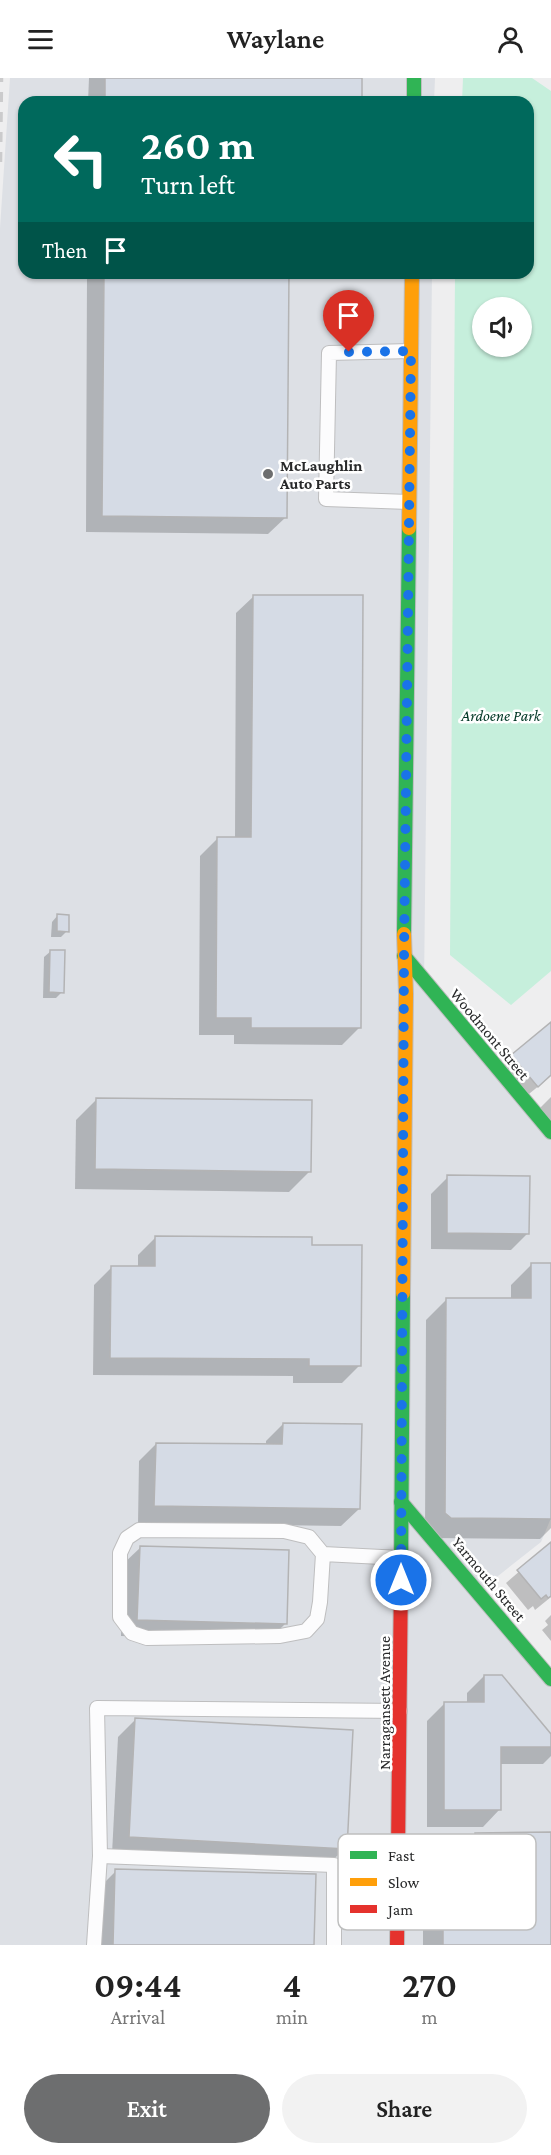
<!DOCTYPE html>
<html lang="en">
<head>
<meta charset="utf-8">
<style>
	body { margin:0; font-family:"Crimson Pro",serif; background:#f2f2f2; color:#222; height:100vh; display:flex; flex-direction:column; font-size:22px; white-space:nowrap }
	* { box-sizing:border-box; margin:0 }
	p { font-size:20px; color:#767676 }
	.icon { flex:none; width:33px; height:33px; fill:none; stroke:currentColor; stroke-width:2; stroke-linecap:round; stroke-linejoin:round }
	.map { position:relative; height:1867px; overflow:hidden }
	.details { display:flex; flex-direction:column; background:#fff; flex:1 }
	.details>* { flex:none }
	.guide { position:absolute; left:18px; top:18px; width:516px; height:183px; border-radius:18px; box-shadow:0 2px 4px #0004; background:#00695c; color:#fff; overflow:hidden }
	.buttons { position:absolute; left:472px; top:219px; display:grid; gap:12px }
	.buttons a { display:grid; place-items:center; width:60px; height:60px; border-radius:50%; background:#fff; box-shadow:0 2px 4px #0004; font-size:30px }
	.pin { position:absolute; display:grid; place-items:center; width:51px; height:51px; color:#fff; margin:-62px -26px; border-radius:50% 50% 50% 0; rotate:-45deg; box-shadow:0 0 6px #0007 }
	.pin .icon { rotate:45deg }
	.me { position:absolute; width:66px; margin:-33px; rotate:0deg; stroke-linejoin:round; filter:drop-shadow(0 0 4px #0008) }
	.turn { display:flex; align-items:center; gap:21px; height:126px; padding:0 24px; font-size:27px }
	.turn .icon { width:78px; height:78px; stroke-width:2.5 }
	.turn b { display:block; font-size:42px; line-height:51px }
	.then { display:flex; align-items:center; height:57px; padding:0 24px; background:#0003; gap:12px; font-size:22px }
	.eta { display:flex; justify-content:space-evenly; align-items:center; height:102px; text-align:center }
	.eta b { font-size:36px; font-weight:600; line-height:42px }
	.primary-button { display:flex; gap:12px; margin-top:auto; padding:12px 24px }
	.primary-button a { flex:1; height:69px; border-radius:36px; background:#6d6e6f; color:#fff; font-size:24px; font-weight:600; line-height:69px; text-align:center }
	.primary-button a+a { background:#f2f2f2; color:#222 }
	header { display:flex; justify-content:space-between; align-items:center; height:78px; padding:0 24px; background:#fff; font-size:27px; font-weight:600 }
	.map>svg:first-child { display:block }
</style>
</head>
<body>
<header><svg class="icon" aria-label="menu" viewBox="0 0 24 24"><path d="M4 6h16M4 12h16M4 18h16"/></svg>Waylane<svg class="icon" aria-label="person" viewBox="0 0 24 24"><circle cx="12" cy="8" r="4"/><path d="M4 21q1-7 8-7t8 7"/></svg></header>
<div class="map">
<svg width="551" height="1867" viewBox="0 0 551 1867">
	<rect width="100%" height="100%" fill="#eeeeef"/>
	<!-- built -->
	<path fill="#dde0e5" d="M10,0h425l-1,24h-410v171h408l-8,714 127,150v381l-10,24 -62,49 72,91v263h-551v-1717z"/>
	<!-- green -->
	<path fill="#c6efdc" fill-rule="evenodd" d="M463,0h69l19,13v880l-40,34 -61,-50 5,-682h73v-171h-66zM483,230h39v38h-39z"/>
	<!-- shadow -->
	<g fill="#0003">
		<path d="M89,0h272v24h-273z"/>
		<path d="M87,195h259l-4,4 -55,-1 -1,241 -18,17 -182,-2z"/>
		<path d="M254,518l105,432 -17,17 -108,-1v-9h-35l1,-179 17,-17h18l1,-226z"/>
		<path d="M58,837l9,16 -6,6h-10l1,-15z"/>
		<path d="M51,873l11,41 -6,6h-13l1,-41z"/>
		<path d="M551,946v52l-27,22 -24,-30z"/>
		<path d="M551,1019v29l-13,-16z"/>
		<path d="M96,1022l214,71 -21,21 -214,-3 1,-69z"/>
		<path d="M448,1099l80,56 -17,17 -80,-1v-55z"/>
		<path d="M155,1160l156,9 48,119 -17,17h-49v-7l-200,-1 1,-90 17,-17h27v-13z"/>
		<path d="M551,1186v264l-11,11 -110,-1 -5,-4 1,-214 21,-21 64,1v-15l20,-20z"/>
		<path d="M283,1346l76,85 -18,17 -203,-3 1,-62 17,-17 110,2v-5z"/>
		<path d="M551,1466v53l-16,13 -2,-4 -5,4 -22,-27z"/>
		<path d="M141,1469l144,77 -17,17 -147,-5 2,-72z"/>
		<path d="M551,1537v26l-9,-11 6,-5 -3,-4z"/>
		<path d="M484,1598l67,61v19l-8,8h-43v45l-17,18h-56v-106l18,-18 22,1v-11z"/>
		<path d="M135,1642l210,128 -17,17 -216,-11 6,-117z"/>
		<path d="M551,1755v112h-128v-61l21,-21h11v-8l21,-20z"/>
		<path d="M116,1793l197,74h-216l2,-57z"/>
	</g>
	<!-- building -->
	<g fill="#d5dbe5" stroke="#b3b3b4" stroke-width="1.5">
		<rect x="105" y="0" width="257" height="24"/>
		<path d="M104,195h185l-2,245 -185,-2z"/>
		<path d="M253,517h110l-2,433h-110v-10h-35l1,-181h34z"/>
		<path d="M57,836l12,1v17l-12,-1z"/>
		<path d="M50,872h15l-1,43 -15,-1z"/>
		<path d="M551,944v53l-13,12 -27,-32z"/>
		<path d="M96,1020l216,2 -1,72 -216,-3z"/>
		<path d="M447,1097l83,1 -1,58 -82,-1z"/>
		<path d="M155,1158l157,1v8h50l-1,121h-52v-7l-199,-1 1,-92h44z"/>
		<path d="M531,1185h20v256l-100,-1 -6,-5 1,-215h85z"/>
		<path d="M283,1345l79,1 -2,85 -206,-3 2,-63 126,1z"/>
		<path d="M551,1464v54l-3,2 -2,-3 -5,4 -24,-29z"/>
		<path d="M140,1468l149,4 -2,74 -150,-4z"/>
		<path d="M484,1597h18l49,59v13h-50v63h-57v-108h40z"/>
		<path d="M135,1640l218,12 -6,119 -218,-12z"/>
		<path d="M551,1754v113h-108v-83h32v-29z"/>
		<path d="M115,1791l201,5 -2,71h-201z"/>
	</g>
	<g fill="none" stroke-linecap="round" stroke-linejoin="round">
		<defs>
			<g id="lane">
				<path d="M409,424l-83,-3 3,-146 82,-2"/>
				<path d="M323,1476l-3,48 -3,17 -11,12 -26,5 -133,2 -15,-5 -12,-16v-64l7,-15 12,-8 145,1 25,6 14,17 78,4"/>
				<path d="M100,1778l234,9v80"/>
				<path d="M94,1867l6,-89 -3,-148 303,3"/>
			</g>
			<g id="fast">
				<path d="M414,0v24"/>
				<path d="M404,856l5,-406"/>
				<path d="M404,878l147,176"/>
				<path d="M401,1424l150,177"/>
				<path d="M401,1495l2,-280"/>
			</g>
			<g id="slow">
				<path d="M409,450l3,-255"/>
				<path d="M403,1215l3,-299 -2,-60"/>
			</g>
			<path id="jam" d="M397,1867l4,-372"/>
		</defs>
		<!-- lane casing -->
		<use href="#lane" stroke="#bebebf" stroke-width="16"/>
		<!-- fast casing -->
		<use href="#fast" stroke="#bebebf" stroke-width="16"/>
		<!-- slow casing -->
		<use href="#slow" stroke="#bebebf" stroke-width="16"/>
		<!-- jam casing -->
		<use href="#jam" stroke="#bebebf" stroke-width="16"/>
		<!-- lane -->
		<use href="#lane" stroke="#fcfcfd" stroke-width="14"/>
		<!-- fast -->
		<use href="#fast" stroke="#30b455" stroke-width="14"/>
		<!-- slow -->
		<use href="#slow" stroke="#ff9f0a" stroke-width="14"/>
		<!-- jam -->
		<use href="#jam" stroke="#e5322d" stroke-width="14"/>
		<!-- rail -->
		<path stroke="#cbcbcc" stroke-width="4.5" stroke-dasharray="10 10" stroke-linecap="butt" d="M0,84l1,-84"/>
	</g>
	<g fill="none" stroke-linecap="round" stroke-linejoin="round">
		<!-- route -->
		<path stroke="#1a73e8" stroke-width="10" stroke-dasharray="0 18" d="M349,274l62,-1 -7,605 -3,624"/>
	</g>
	<!-- markers -->
	<circle fill="#6d6e6f" stroke="#fff" stroke-width="2" cx="268" cy="396" r="6"/>
	<g text-anchor="middle" dominant-baseline="central" stroke-width="5" stroke-linejoin="round" paint-order="stroke">
		<!-- poi labels -->
		<g font-size="16" font-weight="bold" fill="#28292a" stroke="#fff" text-anchor="start">
			<text x="280" y="387">McLaughlin<tspan x="280" dy="18">Auto Parts</tspan></text>
		</g>
		<!-- park labels -->
		<g font-size="16" font-style="italic" fill="#003725" stroke="#fff">
			<text x="501" y="637">Ardoene Park</text>
		</g>
		<!-- street labels -->
		<g font-size="16" fill="#28292a" stroke="#fff">
			<text transform="translate(490 956) rotate(50)">Woodmont Street</text>
			<text transform="translate(489 1501) rotate(50)">Yarmouth Street</text>
			<text transform="translate(384 1625) rotate(-90)">Narragansett Avenue</text>
		</g>
	</g>
	<!-- legend -->
	<rect x="338" y="1756" width="198" height="96" rx="9" fill="#fff" stroke="#bebfbf" stroke-width="1.5"/>
	<rect x="350" y="1773" width="27" height="8" fill="#30b455"/>
	<rect x="350" y="1800" width="27" height="8" fill="#ff9f0a"/>
	<rect x="350" y="1827" width="27" height="8" fill="#e5322d"/>
	<g font-size="16" fill="#28292a">
		<text x="388" y="1783">Fast</text>
		<text x="388" y="1810">Slow</text>
		<text x="388" y="1837">Jam</text>
	</g>
</svg>
<div class="buttons">
<a><svg class="icon" aria-label="sound" viewBox="0 0 24 24"><path d="M4 9h4l5-4v14l-5-4H4zM17 9q2 3 0 6"/></svg></a>
</div>
<div class="pin" style="left:349px;top:274px;background:#d93025"><svg class="icon" aria-label="arrive" viewBox="0 0 24 24"><path d="M6 21V4h12l-3 4 3 4H6"/></svg></div>
<svg class="me" style="left:401px;top:1502px" viewBox="-20 -20 40 40"><circle r="17" fill="#1a73e8" stroke="#fff" stroke-width="3"/><path d="M0-11L8 9 0 5-8 9z" fill="#fff"/></svg>
<div class="guide">
<div class="turn"><svg class="icon" aria-label="left" viewBox="0 0 24 24"><path d="M17 20v-9H6M10 6l-5 5 5 5"/></svg><div><b>260 m</b>Turn left</div></div>
<div class="then">Then<svg class="icon" aria-label="arrive" viewBox="0 0 24 24"><path d="M6 21V4h12l-3 4 3 4H6"/></svg></div>
</div>
</div>
<section class="details">
<div class="eta">
<div><b>09:44</b><p>Arrival</p></div>
<div><b>4</b><p>min</p></div>
<div><b>270</b><p>m</p></div>
</div>
<div class="primary-button"><a>Exit</a><a>Share</a></div>
</section>
</body>
</html>
